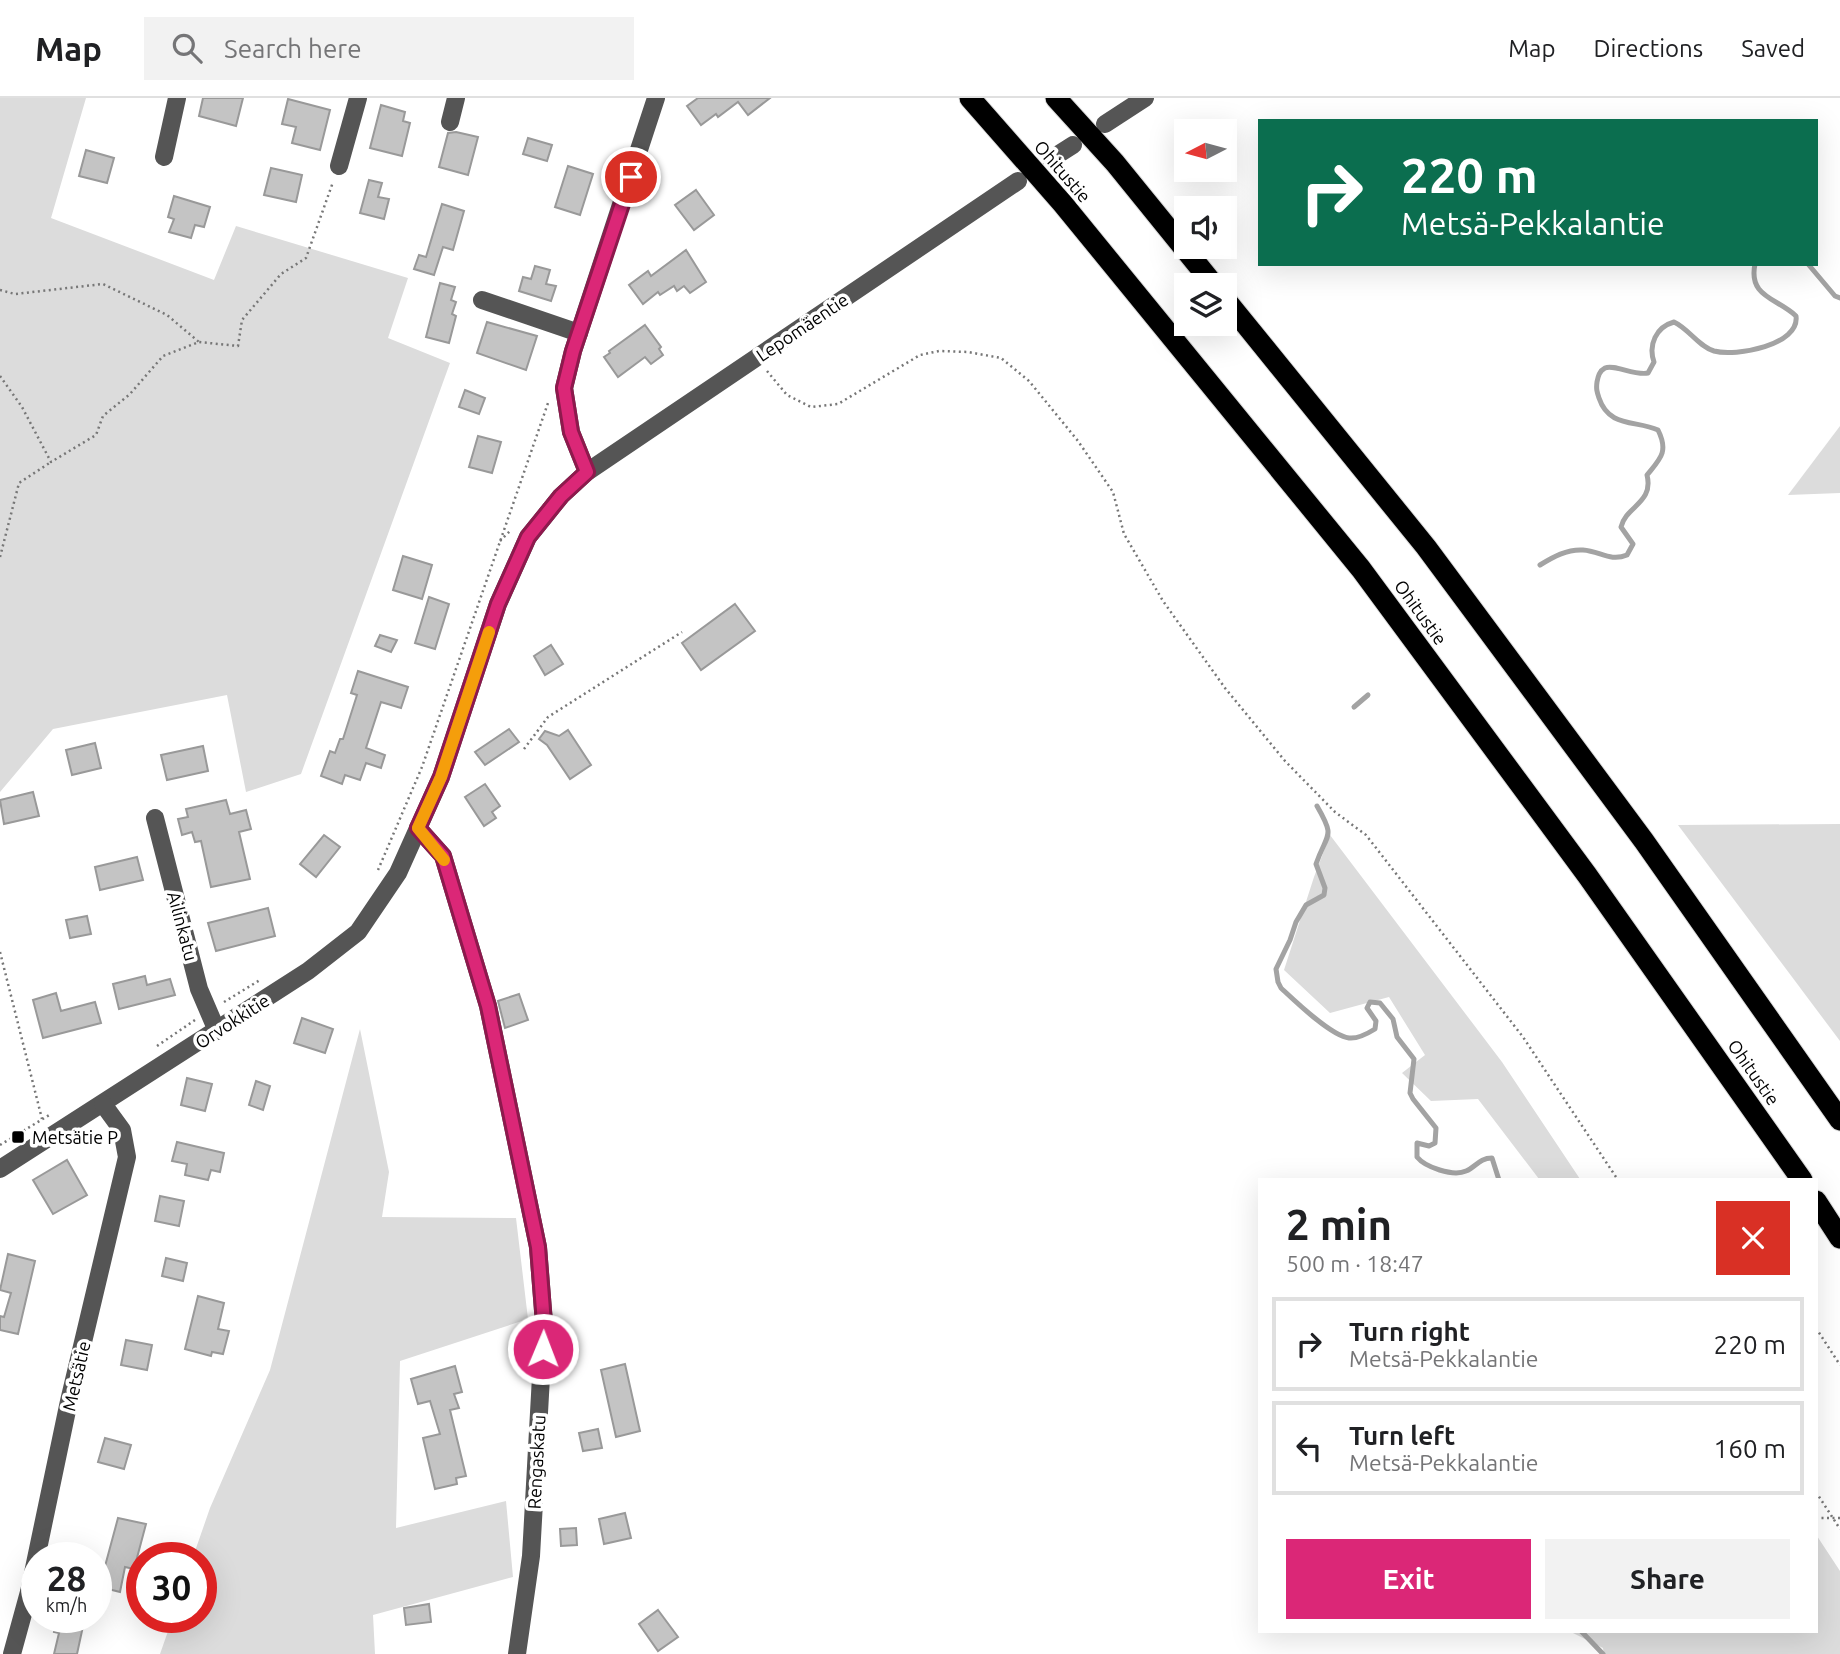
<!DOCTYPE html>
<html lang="en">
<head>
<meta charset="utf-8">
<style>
	body { margin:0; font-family:Ubuntu,sans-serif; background:#f2f2f2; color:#202124; height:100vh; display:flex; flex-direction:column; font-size:26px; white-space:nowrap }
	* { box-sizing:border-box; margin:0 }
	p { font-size:23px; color:#757577 }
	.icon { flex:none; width:38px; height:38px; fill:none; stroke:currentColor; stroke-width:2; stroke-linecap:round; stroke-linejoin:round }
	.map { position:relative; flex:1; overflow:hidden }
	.panel { position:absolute; left:1258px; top:1080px; width:560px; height:455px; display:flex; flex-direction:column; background:#fff; border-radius:0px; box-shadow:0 7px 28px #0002 }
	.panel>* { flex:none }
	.banner { position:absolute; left:1258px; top:21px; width:560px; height:147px; border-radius:0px; box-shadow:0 7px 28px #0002; background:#0b6e4f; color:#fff; overflow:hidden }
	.needle { width:46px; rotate:264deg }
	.fabs { position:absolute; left:1174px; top:21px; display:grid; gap:14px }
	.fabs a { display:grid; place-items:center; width:63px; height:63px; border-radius:0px; background:#fff; box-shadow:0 7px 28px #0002; font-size:35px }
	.speed { position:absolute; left:21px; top:1444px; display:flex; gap:14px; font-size:35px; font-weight:700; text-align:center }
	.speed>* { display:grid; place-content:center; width:91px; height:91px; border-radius:50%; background:#fff; box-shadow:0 7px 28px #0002; line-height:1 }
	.speed small { font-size:18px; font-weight:400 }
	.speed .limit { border:10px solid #d22; background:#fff; color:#111 }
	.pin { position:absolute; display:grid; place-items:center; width:60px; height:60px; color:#fff; margin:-30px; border:4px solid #fff; border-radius:50%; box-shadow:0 2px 7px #0007 }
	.me { position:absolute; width:77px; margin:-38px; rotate:1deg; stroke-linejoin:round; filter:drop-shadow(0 0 5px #0008) }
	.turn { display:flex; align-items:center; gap:24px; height:147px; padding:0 28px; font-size:32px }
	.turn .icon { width:91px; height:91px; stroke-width:2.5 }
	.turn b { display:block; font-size:49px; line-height:60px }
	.round { display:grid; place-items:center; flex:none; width:74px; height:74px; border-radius:0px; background:#f2f2f2 }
	.summary { display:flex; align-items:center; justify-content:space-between; height:119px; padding:0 28px }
	h1 { font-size:42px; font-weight:700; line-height:52px }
	.cta { display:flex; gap:14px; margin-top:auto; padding:14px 28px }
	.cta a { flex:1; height:80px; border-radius:0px; background:#db2777; color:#fff; font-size:28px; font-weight:700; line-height:80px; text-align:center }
	.cta a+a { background:#f2f2f2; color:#202124 }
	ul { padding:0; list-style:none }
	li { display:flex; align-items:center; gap:21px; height:94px; margin:0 14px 10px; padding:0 14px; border:4px solid #e0e0e0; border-radius:0px }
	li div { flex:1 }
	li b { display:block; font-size:26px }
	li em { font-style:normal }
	header { display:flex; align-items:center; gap:42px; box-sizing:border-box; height:98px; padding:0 35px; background:#fff; border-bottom:2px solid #e0e0e0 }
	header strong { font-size:33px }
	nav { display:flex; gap:38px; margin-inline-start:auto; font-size:24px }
	.search { width:490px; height:63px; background:#f2f2f2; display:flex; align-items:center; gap:18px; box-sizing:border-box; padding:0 24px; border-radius:0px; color:#757577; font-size:26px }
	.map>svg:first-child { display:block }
</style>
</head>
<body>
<header>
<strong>Map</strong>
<div class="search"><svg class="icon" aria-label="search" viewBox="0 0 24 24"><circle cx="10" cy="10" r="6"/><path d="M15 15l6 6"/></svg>Search here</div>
<nav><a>Map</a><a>Directions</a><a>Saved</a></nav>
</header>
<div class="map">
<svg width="1840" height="1556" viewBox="0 0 1840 1556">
	<rect width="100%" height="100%" fill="#fff"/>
	<!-- green -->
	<g fill="#dcdcdc">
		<path d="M0,0h86l-35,120 163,62 22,-54 172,52 -20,60 62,25 -149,411 -55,18 -19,-97 -174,34 -53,63z"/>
		<path d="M1840,328v67l-52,2z"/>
		<path d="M1840,726v217l-162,-216z"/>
		<path d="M1330,737l172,227 78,117h-41l-61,-80 -47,2 -29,-28 23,-18 -36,-58 -59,16 -46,-43 30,-93z"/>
		<path d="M360,931l29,143 -7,45 134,1 12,101 -128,42 -4,167 110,-27 7,76 -140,38 2,39h-215l13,-37h28v-59l-8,-1 17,-49 60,-138z"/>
		<path d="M1817,1438l23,35v83h-236l-1,-6 -34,-17h247z"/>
	</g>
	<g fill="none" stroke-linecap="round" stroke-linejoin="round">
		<!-- stream -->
		<g stroke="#a3a3a3" stroke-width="5">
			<path d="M1808,166l27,32 5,2"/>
			<path d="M1540,467c13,-8 27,-16 43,-15 17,1 27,12 44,5l6,-11 -12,-17c5,-21 33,-24 26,-52 13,-16 22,-23 11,-45 -22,-10 -49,-2 -59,-32 -2,-6 -3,-9 -2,-16 1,-5 2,-11 8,-14 9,-4 30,8 43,5l6,-11c-6,-17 2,-35 20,-40 15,7 24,24 40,29 22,6 86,-6 82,-35 -19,-18 -48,-19 -41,-52"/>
			<path d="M1354,609l14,-12"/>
			<path d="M1317,708c19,33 10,26 -1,58l9,24 -1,7 -18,10 -10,17 -6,18 -14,29 2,13 3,6c14,13 50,48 68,50 9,1 18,-4 26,-9l1,-8 -9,-13 3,-6 10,1 13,16 4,18 17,22 -4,34 3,6 23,29 -1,15 -6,3 -12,-3v14c8,10 36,20 49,14 10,-4 13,-13 26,-13l7,22"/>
			<path d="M1581,1533l22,23"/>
		</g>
	</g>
	<!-- building -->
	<g fill="#c4c4c4" stroke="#999" stroke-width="2">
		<path d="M203,0h40l-7,28 -37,-10z"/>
		<path d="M698,0h72l-22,17 -10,-13 -20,15 -2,-3 -15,11 -14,-19z"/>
		<path d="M288,1l42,11 -10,40 -28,-7 4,-16 -14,-3z"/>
		<path d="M381,7l24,7 -2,9 7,2 -8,33 -32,-8z"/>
		<path d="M456,34l22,5 -10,38 -29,-8 9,-34z"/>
		<path d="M528,40l24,7 -5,16 -24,-7z"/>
		<path d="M86,52l28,8 -7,25 -28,-7z"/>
		<path d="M568,68l25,8 -13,41 -25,-8z"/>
		<path d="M271,70l31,7 -6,27 -32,-7z"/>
		<path d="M369,82l13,3 -4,14 11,2 -5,20 -24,-6z"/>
		<path d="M696,92l18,25 -20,15 -19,-25z"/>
		<path d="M174,98l36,11 -6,20 -9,-2 -4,13 -22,-6 5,-13 -6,-2z"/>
		<path d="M442,106l22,7 -11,39 -10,-3 -9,28 -20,-6 5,-14 7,2z"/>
		<path d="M686,152l20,32 -16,11 -6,-7 -7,5 -3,-5 -14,9 -2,-3 -15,12 -14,-19 19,-14 3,5z"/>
		<path d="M535,168l15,4 -4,14 10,2 -5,15 -32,-10 4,-14 8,2z"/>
		<path d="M440,185l15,4 -4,13 5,2 -4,12 4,2 -7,27 -23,-6z"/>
		<path d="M487,224l50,14 -11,34 -49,-17z"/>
		<path d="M645,227l16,22 -2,2 4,6 -12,9 -6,-7 -27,20 -14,-20 6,-4 -1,-2z"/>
		<path d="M465,292l20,8 -6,16 -20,-7z"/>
		<path d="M478,338l23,6 -9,31 -23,-6z"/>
		<path d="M403,458l29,9 -10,34 -29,-9z"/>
		<path d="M429,499l20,7 -14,45 -20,-6z"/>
		<path d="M735,506l20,27 -54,39 -19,-27z"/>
		<path d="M380,537l17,5 -6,12 -16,-6z"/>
		<path d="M551,547l12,19 -18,11 -11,-19z"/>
		<path d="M358,573l50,16 -7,21 -20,-6 -15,46 19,7 -4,13 -15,-5 -6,17 -15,-5 -3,9 -21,-8 9,-25 5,2 5,-14h3l14,-44 -6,-2z"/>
		<path d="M509,631l10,13 -34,23 -10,-13z"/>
		<path d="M568,632l23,35 -21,14 -23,-34 -8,-6 6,-8 14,5z"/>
		<path d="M95,645l6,25 -29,7 -6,-25z"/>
		<path d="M203,648l5,25 -41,9 -6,-25z"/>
		<path d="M485,686l15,22 -8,6 4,6 -12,8 -19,-29z"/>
		<path d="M33,694l6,24 -35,8 -4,-24z"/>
		<path d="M226,702l4,14 16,-4 5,19 -12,3 11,47 -39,8 -10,-46 -6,1 -3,-10 -10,3 -4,-16 10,-2 -2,-8z"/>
		<path d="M324,737l16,12 -24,30 -16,-13z"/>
		<path d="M137,759l6,23 -43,10 -5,-23z"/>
		<path d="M268,810l7,28 -59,15 -8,-28z"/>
		<path d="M87,818l4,18 -21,4 -4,-18z"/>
		<path d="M145,878l2,9 23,-6 5,16 -56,14 -6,-25z"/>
		<path d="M56,895l5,18 34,-9 6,21 -58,15 -10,-38z"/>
		<path d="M519,896l9,26 -23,8 -7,-27z"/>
		<path d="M302,920l31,11 -8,24 -31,-10z"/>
		<path d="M187,980l25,6 -7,27 -24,-6z"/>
		<path d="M256,983l14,5 -7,24 -14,-5z"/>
		<path d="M177,1044l47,11 -4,19 -9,-2 -3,10 -23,-5 2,-11 -15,-3z"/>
		<path d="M67,1062l20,35 -34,19 -20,-34z"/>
		<path d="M160,1098l24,5 -5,25 -24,-5z"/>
		<path d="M8,1156l27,7 -17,73 -18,-4v-14l4,1 7,-24 -11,-3z"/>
		<path d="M166,1160l21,5 -4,18 -21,-5z"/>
		<path d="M198,1198l26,7 -6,26 11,2 -6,23 -11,-2 -1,4 -26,-7z"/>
		<path d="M126,1242l26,5 -5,25 -26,-5z"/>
		<path d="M625,1266l15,67 -24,6 -15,-67z"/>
		<path d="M455,1268l7,26 -8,2 5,14 -9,2 16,66 -10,2 1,6 -22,5 -12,-51 17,-4 -10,-33 -12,3 -7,-25z"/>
		<path d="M598,1331l4,19 -19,3 -4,-18z"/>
		<path d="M105,1340l26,7 -7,24 -26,-7z"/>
		<path d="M625,1415l6,25 -27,6 -5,-25z"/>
		<path d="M118,1420l28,6 -12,45 -9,-2 -5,25 -24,-6v-17l8,1z"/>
		<path d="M576,1430l1,17 -16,1 -1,-17z"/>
		<path d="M429,1506l2,18 -25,3 -2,-17z"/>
		<path d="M658,1512l20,27 -20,14 -19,-27z"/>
		<path d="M57,1519h28l-8,37h-23l5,-21 -5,-1z"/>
	</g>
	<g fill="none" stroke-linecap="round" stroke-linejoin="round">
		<defs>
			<g id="highway">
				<path d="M970,0l93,106 298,365 226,306 215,305"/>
				<path d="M1056,0l59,65 99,122"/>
				<path d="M1225,201l201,248 218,294 196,279"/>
				<path d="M1816,1103l24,37"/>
			</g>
		</defs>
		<!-- highway casing -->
		<use href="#highway" stroke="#dbdbdb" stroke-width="23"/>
		<!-- path -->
		<g stroke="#777" stroke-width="2.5" stroke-dasharray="2 3.5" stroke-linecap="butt">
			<path d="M0,192l15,4 88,-10 64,31 32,27"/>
			<path d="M767,273l20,24 24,12 27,-3 82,-49 19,-4 29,1 33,6 28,23 49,60 35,51 11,42 39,67 62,87 60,73 50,51 31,23 157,202 95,143"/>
			<path d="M0,278l22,31 29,55 45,-27 7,-19 27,-22 33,-38 36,-14 39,4 4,-26 39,-46 25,-16 27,-76"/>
			<path d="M500,443l10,-10"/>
			<path d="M0,459l19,-74 32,-21"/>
			<path d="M524,651l24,-32 134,-85"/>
			<path d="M378,772l44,-103 126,-364"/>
			<path d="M0,854l42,167"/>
			<path d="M224,904l36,-22"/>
			<path d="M157,948l38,-26"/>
			<path d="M0,1047l51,-31"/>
			<path d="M1816,1230l24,37"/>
			<path d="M1816,1394l24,37"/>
			<path d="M1816,1420h24"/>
		</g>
		<!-- minor -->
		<g stroke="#555" stroke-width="18">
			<path d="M450,24l6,-24"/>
			<path d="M1105,26l40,-26"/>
			<path d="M164,59l13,-59"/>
			<path d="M1051,61l22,-14"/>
			<path d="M339,68l19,-68"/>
			<path d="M482,202l97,33"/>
			<path d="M587,374l-16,-40 -7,-44 9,-37 83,-253"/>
			<path d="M155,720l44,171 18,42"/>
			<path d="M418,730l25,28 45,150 50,241 6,76 -13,233 -14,98"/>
			<path d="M0,1071l308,-198 50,-39 40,-59 43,-96 57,-173 30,-67 33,-41 26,-24 431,-291"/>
			<path d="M12,1556l17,-62 40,-191 58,-244 -5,-27 -19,-26"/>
		</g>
		<!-- highway -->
		<use href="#highway" stroke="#000" stroke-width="21"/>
	</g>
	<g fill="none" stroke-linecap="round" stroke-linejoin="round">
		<defs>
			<path id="route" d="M543,1251l1,-26 -6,-76 -50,-241 -45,-150 -25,-28 23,-51 57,-173 30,-67 33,-41 26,-24 -16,-40 -7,-44 9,-37 58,-174"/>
		</defs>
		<!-- route casing -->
		<use href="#route" stroke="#8e194d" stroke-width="18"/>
		<!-- route -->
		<use href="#route" stroke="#db2777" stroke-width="12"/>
		<!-- slow -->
		<path stroke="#f59e0b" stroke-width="12" d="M444,762l-26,-32 23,-51 48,-145"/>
	</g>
	<!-- markers -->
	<rect fill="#000" stroke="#fff" stroke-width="2.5" x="11" y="1032" width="14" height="14" rx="3.5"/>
	<g text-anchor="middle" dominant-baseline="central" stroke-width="7" stroke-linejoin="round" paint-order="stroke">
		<!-- street labels -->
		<g font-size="18" fill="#000" stroke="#fff">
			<text transform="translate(1063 73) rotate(49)">Ohitustie</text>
			<text transform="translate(802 229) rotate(-34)">Lepomäentie</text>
			<text transform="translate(1421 514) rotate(54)">Ohitustie</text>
			<text transform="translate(183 828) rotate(75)">Ailinkatu</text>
			<text transform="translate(232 923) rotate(-33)">Orvokkitie</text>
			<text transform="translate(1754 974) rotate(55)">Ohitustie</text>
			<text transform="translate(76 1278) rotate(-77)">Metsätie</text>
			<text transform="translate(536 1364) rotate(-87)">Rengaskatu</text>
		</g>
		<!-- poi labels -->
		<g font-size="18" fill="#000" stroke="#fff" text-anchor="start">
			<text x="32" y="1039">Metsätie P</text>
		</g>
	</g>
</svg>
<div class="fabs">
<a><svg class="needle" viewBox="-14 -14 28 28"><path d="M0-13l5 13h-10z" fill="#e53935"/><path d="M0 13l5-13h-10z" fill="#757577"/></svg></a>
<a><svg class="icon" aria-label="sound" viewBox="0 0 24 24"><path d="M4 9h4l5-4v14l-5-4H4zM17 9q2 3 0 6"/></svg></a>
<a><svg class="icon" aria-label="layers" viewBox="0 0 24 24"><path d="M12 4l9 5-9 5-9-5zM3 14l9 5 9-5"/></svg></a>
</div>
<div class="speed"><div>28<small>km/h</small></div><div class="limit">30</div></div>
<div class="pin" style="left:631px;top:79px;background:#d93025"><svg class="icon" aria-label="arrive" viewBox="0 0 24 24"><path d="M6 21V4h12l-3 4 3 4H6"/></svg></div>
<svg class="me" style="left:543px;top:1251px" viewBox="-20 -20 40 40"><circle r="17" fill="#db2777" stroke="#fff" stroke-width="3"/><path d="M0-11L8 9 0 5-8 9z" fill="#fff"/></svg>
<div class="banner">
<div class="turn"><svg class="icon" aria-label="right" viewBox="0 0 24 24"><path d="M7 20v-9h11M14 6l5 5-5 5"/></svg><div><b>220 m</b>Metsä-Pekkalantie</div></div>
</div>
<section class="panel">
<div class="summary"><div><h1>2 min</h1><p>500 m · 18:47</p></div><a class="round" style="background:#d93025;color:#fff"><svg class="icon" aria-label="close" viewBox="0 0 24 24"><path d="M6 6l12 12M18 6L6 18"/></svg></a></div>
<ul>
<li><svg class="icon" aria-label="right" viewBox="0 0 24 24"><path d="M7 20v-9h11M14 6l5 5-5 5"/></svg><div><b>Turn right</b><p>Metsä-Pekkalantie</p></div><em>220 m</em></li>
<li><svg class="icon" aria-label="left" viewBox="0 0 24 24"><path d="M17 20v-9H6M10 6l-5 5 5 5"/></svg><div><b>Turn left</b><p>Metsä-Pekkalantie</p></div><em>160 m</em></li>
</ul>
<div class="cta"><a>Exit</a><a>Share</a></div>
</section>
</div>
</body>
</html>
